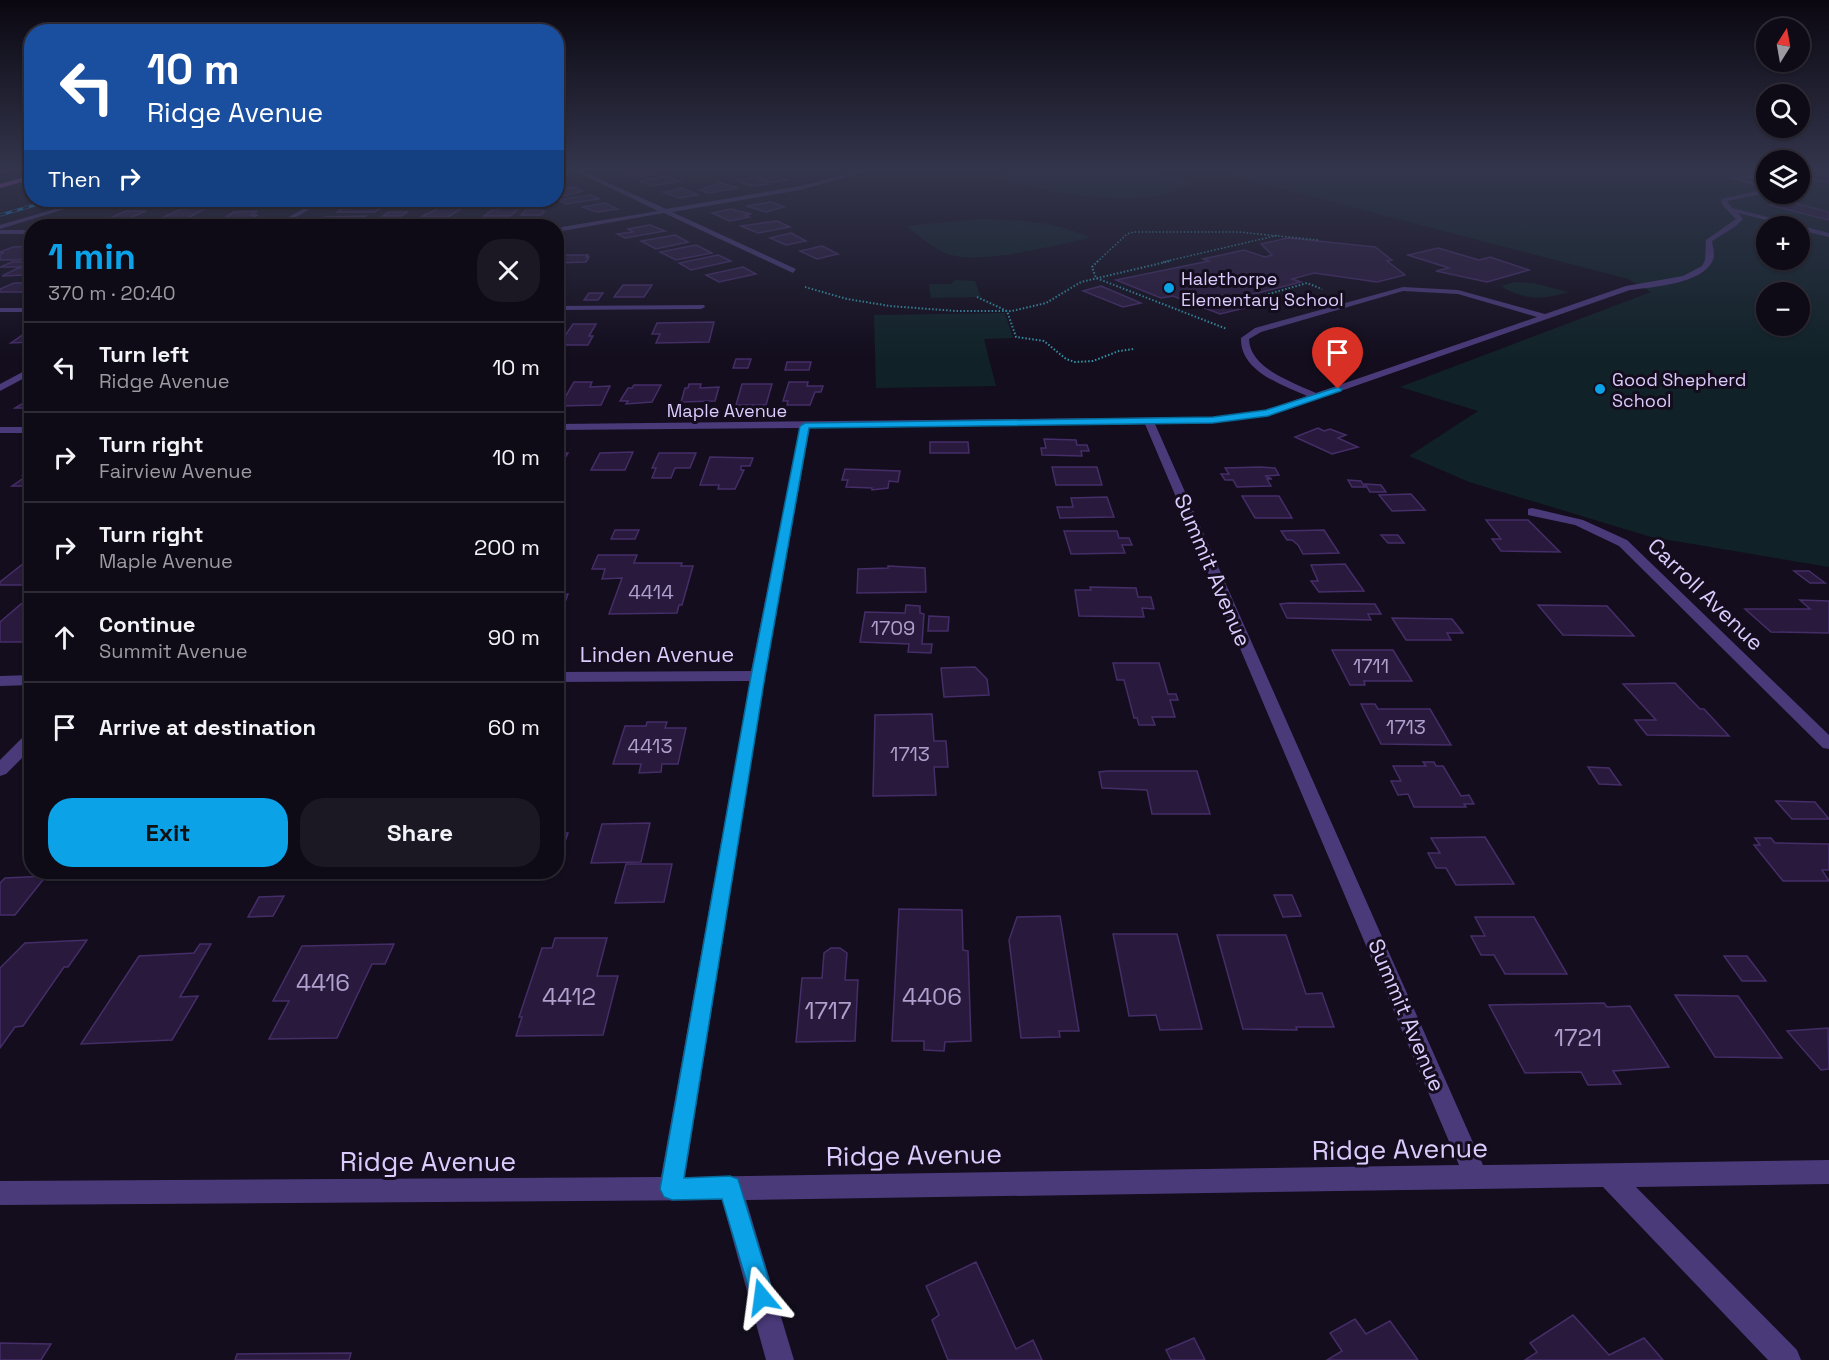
<!DOCTYPE html>
<html lang="en">
<head>
<meta charset="utf-8">
<style>
	body { margin:0; font-family:"Space Grotesk",sans-serif; background:#1c1823; color:#f1f3f6; height:100vh; display:flex; flex-direction:column; font-size:22px; white-space:nowrap }
	* { box-sizing:border-box; margin:0 }
	p { font-size:20px; color:#9b9aa1 }
	.icon { flex:none; width:33px; height:33px; fill:none; stroke:currentColor; stroke-width:2; stroke-linecap:round; stroke-linejoin:round }
	.map { position:relative; flex:1; overflow:hidden }
	.side { position:absolute; left:24px; top:219px; width:540px; height:660px; display:flex; flex-direction:column; background:#0e0a16; border-radius:24px; box-shadow:0 2px 4px #0004,0 0 0 2px #2e2b35 }
	.side>* { flex:none }
	.guide { position:absolute; left:24px; top:24px; width:540px; height:183px; border-radius:24px; box-shadow:0 2px 4px #0004,0 0 0 2px #2e2b35; background:#1a4fa0; color:#fff; overflow:hidden }
	.needle { width:39px; rotate:11deg }
	.controls { position:absolute; left:1756px; top:18px; display:grid; gap:12px }
	.controls a { display:grid; place-items:center; width:54px; height:54px; border-radius:50%; background:#0e0a16; box-shadow:0 2px 4px #0004,0 0 0 2px #2e2b35; font-size:30px }
	.pin { position:absolute; display:grid; place-items:center; width:51px; height:51px; color:#fff; margin:-62px -26px; border-radius:50% 50% 50% 0; rotate:-45deg; box-shadow:0 0 6px #0007 }
	.pin .icon { rotate:45deg }
	.me { position:absolute; width:66px; margin:-33px; rotate:344deg; stroke-linejoin:round; filter:drop-shadow(0 0 4px #0008) }
	.turn { display:flex; align-items:center; gap:21px; height:126px; padding:0 24px; font-size:27px }
	.turn .icon { width:78px; height:78px; stroke-width:2.5 }
	.turn b { display:block; font-size:42px; line-height:51px }
	.then { display:flex; align-items:center; height:57px; padding:0 24px; background:#0003; gap:12px; font-size:22px }
	.round { display:grid; place-items:center; flex:none; width:63px; height:63px; border-radius:24px; background:#1c1823 }
	.summary { display:flex; align-items:center; justify-content:space-between; height:102px; padding:0 24px }
	h1 { font-size:36px; font-weight:700; line-height:45px; color:#0ba2e8 }
	.cta { display:flex; gap:12px; margin-top:auto; padding:12px 24px }
	.cta a { flex:1; height:69px; border-radius:24px; background:#0ba2e8; color:#111; font-size:24px; font-weight:700; line-height:69px; text-align:center }
	.cta a+a { background:#1c1823; color:#f1f3f6 }
	ul { padding:0; list-style:none }
	li { display:flex; align-items:center; gap:18px; height:90px; padding:0 24px; border-top:2px solid #2e2b35 }
	li div { flex:1 }
	li b { display:block; font-size:22px }
	li em { font-style:normal }
	.map>svg:first-child { display:block }
</style>
</head>
<body>
<div class="map">
<svg width="1829" height="1360" viewBox="0 0 1829 1360">
	<rect width="100%" height="100%" fill="#130d1d"/>
	<!-- green -->
	<g fill="#102227" fill-rule="evenodd">
		<path d="M1029,169h118l45,14c-44,31 -155,8 -205,-7z"/>
		<path d="M1206,169h561v25h33v-25h29v398l-178,-30 -182,-55 -60,-26 69,-45 -78,-24 251,-95 -23,-13zM1767,226h33v34h-33zM1767,292h33v34h-33z"/>
		<path d="M979,219c39,1 76,2 112,19 -33,6 -112,28 -143,16 -15,-6 -29,-18 -42,-28z"/>
		<path d="M955,280l20,1 6,16 -50,1 -2,-14h22z"/>
		<path d="M1515,282l19,1 34,9c-23,8 -46,8 -67,-6z"/>
		<path d="M1005,313l8,25 -29,1 12,47 -120,2 -2,-73z"/>
	</g>
	<!-- building -->
	<g fill="#291a3d" stroke="#452d68" stroke-width="1.5">
		<path d="M653,169l14,1 -8,1 5,2 -30,5 -8,-4z"/>
		<path d="M1800,169h17l-13,1 25,6v7l-29,-7z"/>
		<path d="M667,176l14,5 -29,5 -12,-5z"/>
		<path d="M761,176l3,2 -6,1 20,-3 9,4 -16,2 -10,-2 8,4 -18,2 -15,-6z"/>
		<path d="M720,183l19,5 -31,5 -8,-3z"/>
		<path d="M574,187l9,4 -27,7v-8z"/>
		<path d="M682,188l16,7 -19,3 -16,-6z"/>
		<path d="M590,195l9,4 -33,5 -9,-4z"/>
		<path d="M353,200h30l-6,4h-31z"/>
		<path d="M139,202h38l-9,4 -29,1 6,-3h-9z"/>
		<path d="M771,202l13,5 -18,5 -20,-6z"/>
		<path d="M1790,202l39,10v8l-60,-15z"/>
		<path d="M605,203l13,6 -21,3 -15,-5z"/>
		<path d="M345,207h39l-10,5h-37z"/>
		<path d="M508,207h13l-11,9h-26l8,-6z"/>
		<path d="M206,208l-24,13h-26l25,-12z"/>
		<path d="M439,208h23l-14,9h-27z"/>
		<path d="M731,209l20,5 -6,1 4,2 -19,4 -18,-8z"/>
		<path d="M526,210h13l6,1 -4,4h-20z"/>
		<path d="M126,211h20l-21,9h-19z"/>
		<path d="M258,211l-7,4h7l-11,5h-26l13,-8z"/>
		<path d="M389,212h18l-6,4h-18z"/>
		<path d="M366,216l-8,6h-42l9,-5z"/>
		<path d="M777,221l13,6 -32,6 -17,-7z"/>
		<path d="M650,225l15,6 -40,7 -8,-4 16,-2 -5,-3z"/>
		<path d="M791,233l15,8 -20,4 -16,-7z"/>
		<path d="M675,235l13,7 -32,7 -15,-8z"/>
		<path d="M1288,238l87,9 17,13 -5,1 18,14 -28,7 -63,-9 -22,6 9,3 -47,12 19,7 -53,13 -47,-18 -12,2 -45,-18 93,-19 -6,-2 41,-9 21,7 7,-2 -11,-11z"/>
		<path d="M696,245l16,8 -36,7 -16,-8z"/>
		<path d="M32,246v8l-12,6h-20v-6l3,-1 -3,-1 13,-5z"/>
		<path d="M822,246l16,8 -21,5 -17,-8z"/>
		<path d="M1438,248l41,12 11,-3 39,13 -42,12 -51,-11 13,-3 -41,-13z"/>
		<path d="M556,255h32l-2,2h3l-3,5 -30,1z"/>
		<path d="M718,255l13,6 -40,9 -12,-7z"/>
		<path d="M12,262h19l-11,5h-20z"/>
		<path d="M743,267l13,7 -37,8 -13,-7z"/>
		<path d="M18,268h14v4l-6,3 -24,1z"/>
		<path d="M14,283h18v9h-32v-3z"/>
		<path d="M623,285h29l-8,12h-30z"/>
		<path d="M1101,286l40,17 -18,4 -40,-16z"/>
		<path d="M589,293h14l-5,7h-14z"/>
		<path d="M714,322l-5,20 -53,1 4,-9h-8l5,-11z"/>
		<path d="M573,324h23l-7,12h4l-5,9h-32v-5h6z"/>
		<path d="M27,332l5,-1v11l-21,1z"/>
		<path d="M736,359h15l-3,9h-15z"/>
		<path d="M787,362h24l-2,8h-24z"/>
		<path d="M574,382h18l-2,5 20,-1 -9,19 -41,1z"/>
		<path d="M789,382h19l-1,4h16l-2,6h-6l-5,13h-23l1,-4h-5z"/>
		<path d="M689,384h12l-1,4 19,-1 -4,14 -34,1 4,-14h3z"/>
		<path d="M742,384h30l-6,21h-30z"/>
		<path d="M634,385h27l-9,17 -26,2 2,-3h-8l8,-13h4z"/>
		<path d="M32,398v10h-17z"/>
		<path d="M1318,428l6,3 6,-2 16,6 -8,3 20,9 -26,7 -37,-17z"/>
		<path d="M1044,439l32,1 1,5h10l2,6h-8l1,5 -40,-1 -1,-7h5z"/>
		<path d="M930,442h38l1,11h-39z"/>
		<path d="M633,452l-8,18h-34l9,-17z"/>
		<path d="M556,453h12l-9,15h-3z"/>
		<path d="M659,453h37l-6,15h-15l-4,10h-19l4,-10h-4z"/>
		<path d="M710,457l43,1 -3,8h-9v4h3l-9,19h-17l1,-4h-19z"/>
		<path d="M1052,467h45l5,18h-46z"/>
		<path d="M1260,467l15,1 4,7 -14,1 7,3h-5l4,7 -34,1 -4,-7h-8l-4,-6h8l-4,-6z"/>
		<path d="M32,469v17h-20l16,-11h-5z"/>
		<path d="M845,469l55,2 -2,11 -9,-1 -1,7 -16,2v-2l-26,-1 2,-7h-6z"/>
		<path d="M1348,480l13,1 4,6h-13z"/>
		<path d="M1365,484l16,1 5,7h-16z"/>
		<path d="M1411,494l14,16 -33,1 -13,-16z"/>
		<path d="M1242,496h37l13,22h-37z"/>
		<path d="M1107,497l7,20 -54,1 -3,-11h16l-2,-9z"/>
		<path d="M1486,520h42l32,32 -59,-1 -9,-12h9z"/>
		<path d="M615,530h24l-4,9h-24z"/>
		<path d="M1324,530l15,23 -36,1 -5,-9 -6,-5h-5l-6,-9z"/>
		<path d="M1064,531h53l2,7h10l3,7h-10l3,8 -54,1z"/>
		<path d="M1381,535h17l6,8h-16z"/>
		<path d="M598,555h39l-3,8h48l-1,3h12l-11,39h-3l-2,8 -68,1 13,-36 -20,1 3,-10h-13z"/>
		<path d="M24,563h8v22h-32v-3z"/>
		<path d="M1345,564l19,27 -45,1 -8,-11h7l-7,-16z"/>
		<path d="M888,566l37,2 1,24 -69,1 1,-24 30,-1z"/>
		<path d="M1794,571h15l16,12h-15z"/>
		<path d="M1090,587l46,1 2,9h13l3,12 -12,-1 2,9 -65,-1 -4,-26h16z"/>
		<path d="M568,594l-10,28h-2v-27z"/>
		<path d="M1800,600l29,1v32l-58,-1 -26,-23h65z"/>
		<path d="M32,601v41h-32v-20l21,-18z"/>
		<path d="M1289,603l86,1 6,10h-13l3,6 -84,-2 -7,-14z"/>
		<path d="M906,605l14,1v7l4,1 -2,30h10l-1,9 -23,-1 1,-8 -49,-2 5,-30 40,1z"/>
		<path d="M1538,605l69,1 27,30 -71,-1z"/>
		<path d="M929,616l20,1 -1,14h-20z"/>
		<path d="M1392,618l60,1 11,14h-16l4,7h-45z"/>
		<path d="M1332,650h61l19,31h-48l1,4h-15z"/>
		<path d="M1113,663h46l9,31h8l2,6h-8l5,17h-23l3,8h-16l-2,-7h-3l-10,-38h-7z"/>
		<path d="M975,667l12,12 2,16 -45,2 -3,-29z"/>
		<path d="M1675,683l25,26h4l25,27 -82,-1 -12,-15h21l-33,-36z"/>
		<path d="M1361,704h14l3,5h52l21,36 -70,-1z"/>
		<path d="M932,714l2,27h12l2,26h-14l2,28 -63,1 2,-81z"/>
		<path d="M647,722h20l-2,6h21l-8,36h-16l-1,8 -22,1 2,-9h-28l12,-38h21z"/>
		<path d="M1423,762h11l2,4h7l18,30 8,-1 5,9h-10l2,3h-52l-6,-13 -10,1 -7,-14h10l-8,-15h33z"/>
		<path d="M1588,767l21,1 12,17 -22,-1z"/>
		<path d="M1108,771h89l13,43h-58l-5,-24 -45,-2 -3,-16z"/>
		<path d="M1776,801l39,1 14,17h-37z"/>
		<path d="M650,823l-9,39 -50,1 11,-39z"/>
		<path d="M556,833h12l-11,32h-1z"/>
		<path d="M1485,837l29,47 -58,1 -10,-17h-10l-8,-15h12l-9,-15z"/>
		<path d="M1755,838h16l4,5 54,1v26h-7l7,11h-46l-29,-36h6z"/>
		<path d="M626,864h46l-8,38 -49,1z"/>
		<path d="M46,876l-31,39h-15v-32l5,-5z"/>
		<path d="M1274,895h18l9,21 -18,1z"/>
		<path d="M284,896l-11,20 -25,1 11,-20z"/>
		<path d="M899,909l63,1 1,40 5,1 3,90 -26,1 -1,9 -20,-1v-9h-32z"/>
		<path d="M1060,916l19,115h-20l1,6 -39,1 -12,-98 8,-23z"/>
		<path d="M1475,917h59l33,57h-62l-11,-19h-13l-10,-19h14z"/>
		<path d="M1113,934h64l25,95 -42,1 -4,-15 -27,1z"/>
		<path d="M1217,935h69l20,59 16,-1 12,34h-38l1,3 -54,-1z"/>
		<path d="M555,938h52l-10,38h21l-15,59 -87,1 6,-19h-3l23,-69h10z"/>
		<path d="M87,940l-19,27h-4l-41,59 -8,1 -15,21v-80l25,-25z"/>
		<path d="M200,944h11l-31,53 18,-1 -26,44 -91,4 58,-88 55,-3z"/>
		<path d="M394,944l-9,20h-13l-35,74 -68,1 20,-38h-16l29,-55z"/>
		<path d="M831,948h9l7,5 -2,27h13l-3,61 -59,1 6,-64h20l2,-25z"/>
		<path d="M1724,956h23l19,25h-24z"/>
		<path d="M1675,995l63,1 44,62 -67,-1z"/>
		<path d="M1604,1003l3,4 23,-1 39,61 -56,4 8,13 -33,1 -7,-13 -56,1 -36,-68z"/>
		<path d="M1828,1028l1,41 -8,1 -34,-39z"/>
		<path d="M976,1262l40,87 17,-9 9,20h-94l-16,-40 7,-5 -13,-29z"/>
		<path d="M1573,1315l36,40 35,-17 19,22h-138l12,-8 -7,-9z"/>
		<path d="M1355,1319l11,15 24,-13 28,39h-91l15,-9 -12,-18z"/>
		<path d="M1194,1338l11,22h-34l-5,-10z"/>
		<path d="M0,1343l51,1 -10,16h-41z"/>
		<path d="M351,1353l-2,7h-114l2,-6z"/>
	</g>
	<g fill="none" stroke-linecap="round" stroke-linejoin="round">
		<!-- path-far1 -->
		<g stroke="#3396a9" stroke-width="1.5" stroke-dasharray="1.5 2" stroke-linecap="butt">
			<path d="M1097,262l30,-28 7,-2h105l79,8"/>
			<path d="M1163,262l116,-27"/>
		</g>
		<!-- path -->
		<g stroke="#3396a9" stroke-width="2" stroke-dasharray="1.5 2" stroke-linecap="butt">
			<path d="M1098,261l-6,6 4,11 131,51"/>
			<path d="M805,287l42,12 43,7 66,5h56l34,-8 35,-21 89,-21"/>
			<path d="M1265,295l42,-12 15,6"/>
			<path d="M1266,295l15,6"/>
			<path d="M977,297l30,14 9,26 28,4 22,18 9,3 18,-1 26,-10 14,-2"/>
		</g>
		<!-- minor -->
		<g fill="#4a3a7a" fill-rule="evenodd">
			<path d="M571,169h7l88,40 134,-23 68,-17h8l-76,21 -128,22 124,57 -3,4 -129,-60 -108,19v-4l102,-17z"/>
			<path d="M1767,173v4l-26,2 26,6 -1,4 -38,-11z"/>
			<path d="M1800,184l3,3 -3,2z"/>
			<path d="M1767,189v4l-40,8 5,7 97,25v4l-29,-7v-4h-10l-52,-13 5,6 -7,7 -24,15c1,6 3,13 1,19 -10,24 -61,27 -83,30l-358,125 -59,8 -58,1 328,741 346,-5v24l-193,3 161,163 4,10h-33l-165,-173 -857,13 48,160h-28l-44,-160 -722,5v-24l661,-4 89,-496 -194,1v-10l195,-1 49,-243 -244,2v-6l657,-7 53,-7 41,-14c-25,-11 -67,-25 -66,-58l14,-10 148,-41 55,3 87,24 81,-28 57,-10 19,-10 3,-6 1,-20 30,-21 -13,-13 -2,-7zM1403,291l55,3 79,23 -221,76c-23,-11 -66,-24 -67,-54l12,-7zM1145,424l314,741 -774,12 80,-501 45,-249z"/>
			<path d="M86,200h8l-94,29v-4z"/>
			<path d="M319,200h7l-46,26h-7z"/>
			<rect x="0" y="230" width="32" height="4"/>
			<path d="M704,305l1,2 -4,2 -145,1v-4z"/>
			<rect x="0" y="308" width="32" height="4"/>
			<path d="M32,367v7l-32,17v-7z"/>
			<rect x="0" y="427" width="32" height="6"/>
			<path d="M1532,508l51,12 44,20 202,195v14l-6,-1 -204,-202 -44,-21 -47,-10v-6z"/>
			<path d="M32,675v10l-32,1v-10z"/>
			<path d="M32,733v15l-26,26 -6,2v-16l26,-26z"/>
		</g>
		<!-- major -->
		<path fill="#de58f7" fill-rule="evenodd" d="M32,175v4l-32,9v-4z"/>
		<!-- highway -->
		<path fill="#f64c78" fill-rule="evenodd" d="M0,169h21l-21,3z"/>
		<defs>
			<path id="rail" d="M0,215l53,-15"/>
		</defs>
		<!-- rail casing -->
		<use href="#rail" stroke="#0ba2e8" stroke-width="3"/>
		<!-- rail -->
		<use href="#rail" stroke="#130d1d" stroke-width="2" stroke-dasharray="6" stroke-linecap="butt"/>
	</g>
	<!-- sky -->
	<linearGradient id="sky" x2="0" y2="1"><stop stop-color="#0a0710"/><stop offset="0.47" stop-color="#33354c"/><stop offset="1" stop-color="#33354c" stop-opacity="0"/></linearGradient>
	<rect width="1829" height="359" fill="url(#sky)"/>
	<!-- route -->
	<path fill="#0ba2e8" stroke="#076997" stroke-width="1.5" d="M1338,387l4,2 -1,2 -73,25 -55,7 -404,5 -44,248 -81,502 46,-2 8,3 36,118 -4,9 -8,3 -8,-3 -32,-107 -50,1 -8,-3 -4,-8 91,-513 49,-250 5,-3 408,-6 53,-7z"/>
	<!-- markers -->
	<g fill="#0ba2e8" stroke="#130d1d" stroke-width="2">
		<circle cx="1169" cy="288" r="6"/>
		<circle cx="1600" cy="389" r="6"/>
	</g>
	<g text-anchor="middle" dominant-baseline="central" stroke-width="6" stroke-linejoin="round" paint-order="stroke">
		<!-- far-poi labels -->
		<g font-size="18" fill="#dccbfd" stroke="#130d1d" text-anchor="start">
			<text x="1181" y="278">Halethorpe<tspan x="1181" dy="21">Elementary School</tspan></text>
			<text x="1612" y="379">Good Shepherd<tspan x="1612" dy="21">School</tspan></text>
		</g>
		<!-- far-street labels -->
		<g font-size="18" fill="#dccbfd" stroke="#130d1d">
			<text x="727" y="410">Maple Avenue</text>
		</g>
		<!-- number labels -->
		<g font-size="20" fill="#af9fcd">
			<text x="651" y="592">4414</text>
			<text x="893" y="628">1709</text>
			<text x="1371" y="666">1711</text>
			<text x="1406" y="727">1713</text>
			<text x="650" y="746">4413</text>
			<text x="910" y="754">1713</text>
		</g>
		<!-- street labels -->
		<g font-size="22" fill="#dccbfd" stroke="#130d1d">
			<text transform="translate(1213 570) rotate(67)">Summit Avenue</text>
			<text transform="translate(1706 594) rotate(44)">Carroll Avenue</text>
			<text x="657" y="654">Linden Avenue</text>
			<text transform="translate(1407 1015) rotate(67)">Summit Avenue</text>
		</g>
		<!-- near-number labels -->
		<g font-size="24" fill="#af9fcd">
			<text x="323" y="982">4416</text>
			<text x="569" y="996">4412</text>
			<text x="932" y="996">4406</text>
			<text x="828" y="1010">1717</text>
			<text x="1578" y="1037">1721</text>
		</g>
		<!-- near-street labels -->
		<g font-size="27" fill="#dccbfd" stroke="#130d1d">
			<text transform="translate(1400 1149) rotate(-1)">Ridge Avenue</text>
			<text transform="translate(914 1155) rotate(-1)">Ridge Avenue</text>
			<text x="428" y="1161">Ridge Avenue</text>
		</g>
	</g>
</svg>
<div class="controls">
<a><svg class="needle" viewBox="-14 -14 28 28"><path d="M0-13l5 13h-10z" fill="#e53935"/><path d="M0 13l5-13h-10z" fill="#9b9aa1"/></svg></a>
<a><svg class="icon" aria-label="search" viewBox="0 0 24 24"><circle cx="10" cy="10" r="6"/><path d="M15 15l6 6"/></svg></a>
<a><svg class="icon" aria-label="layers" viewBox="0 0 24 24"><path d="M12 4l9 5-9 5-9-5zM3 14l9 5 9-5"/></svg></a>
<a>+</a>
<a>−</a>
</div>
<div class="pin" style="left:1338px;top:389px;background:#d93025"><svg class="icon" aria-label="arrive" viewBox="0 0 24 24"><path d="M6 21V4h12l-3 4 3 4H6"/></svg></div>
<svg class="me" style="left:762px;top:1297px" viewBox="-20 -20 40 40"><path d="M0-17L14 15 0 8-14 15z" fill="#0ba2e8" stroke="#fff" stroke-width="4"/></svg>
<div class="guide">
<div class="turn"><svg class="icon" aria-label="left" viewBox="0 0 24 24"><path d="M17 20v-9H6M10 6l-5 5 5 5"/></svg><div><b>10 m</b>Ridge Avenue</div></div>
<div class="then">Then<svg class="icon" aria-label="right" viewBox="0 0 24 24"><path d="M7 20v-9h11M14 6l5 5-5 5"/></svg></div>
</div>
<section class="side">
<div class="summary"><div><h1>1 min</h1><p>370 m · 20:40</p></div><a class="round"><svg class="icon" aria-label="close" viewBox="0 0 24 24"><path d="M6 6l12 12M18 6L6 18"/></svg></a></div>
<ul>
<li><svg class="icon" aria-label="left" viewBox="0 0 24 24"><path d="M17 20v-9H6M10 6l-5 5 5 5"/></svg><div><b>Turn left</b><p>Ridge Avenue</p></div><em>10 m</em></li>
<li><svg class="icon" aria-label="right" viewBox="0 0 24 24"><path d="M7 20v-9h11M14 6l5 5-5 5"/></svg><div><b>Turn right</b><p>Fairview Avenue</p></div><em>10 m</em></li>
<li><svg class="icon" aria-label="right" viewBox="0 0 24 24"><path d="M7 20v-9h11M14 6l5 5-5 5"/></svg><div><b>Turn right</b><p>Maple Avenue</p></div><em>200 m</em></li>
<li><svg class="icon" aria-label="ahead" viewBox="0 0 24 24"><path d="M12 20V5M6 11l6-6 6 6"/></svg><div><b>Continue</b><p>Summit Avenue</p></div><em>90 m</em></li>
<li><svg class="icon" aria-label="arrive" viewBox="0 0 24 24"><path d="M6 21V4h12l-3 4 3 4H6"/></svg><div><b>Arrive at destination</b></div><em>60 m</em></li>
</ul>
<div class="cta"><a>Exit</a><a>Share</a></div>
</section>
</div>
</body>
</html>
